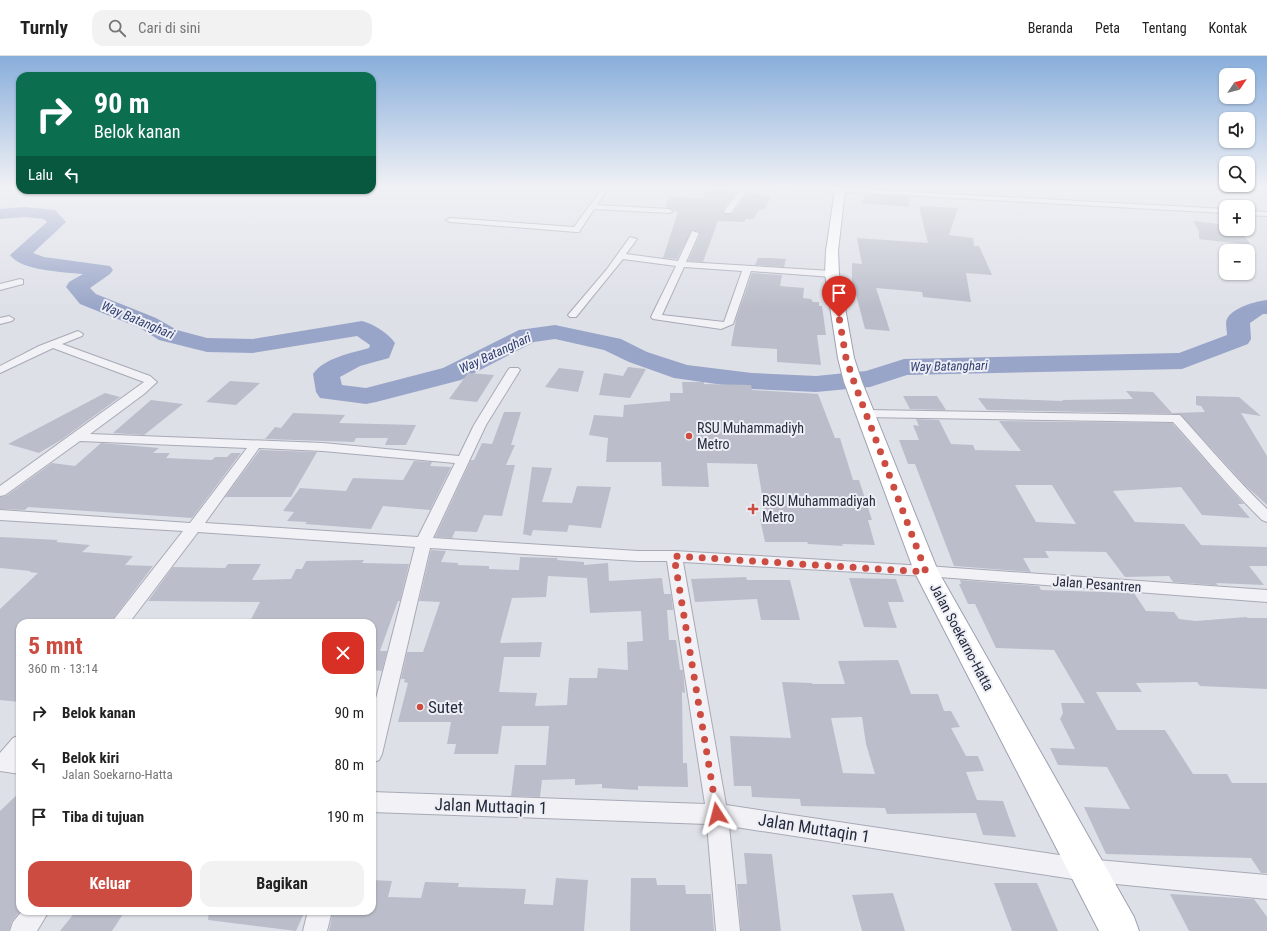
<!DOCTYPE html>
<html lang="id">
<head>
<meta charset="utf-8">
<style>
	body { margin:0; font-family:"Roboto Condensed",sans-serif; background:#f2f2f2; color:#222; height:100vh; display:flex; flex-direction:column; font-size:15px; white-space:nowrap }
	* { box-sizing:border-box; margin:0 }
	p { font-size:13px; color:#767676 }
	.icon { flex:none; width:22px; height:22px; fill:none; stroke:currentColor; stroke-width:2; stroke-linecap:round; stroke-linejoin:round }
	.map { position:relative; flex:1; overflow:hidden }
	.sheet { position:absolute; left:16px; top:563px; width:360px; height:296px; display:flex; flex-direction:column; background:#fff; border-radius:12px; box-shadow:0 1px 3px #0004 }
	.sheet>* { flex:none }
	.guide { position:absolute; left:16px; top:16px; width:360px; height:122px; border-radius:12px; box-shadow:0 1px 3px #0004; background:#0b6e4f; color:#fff; overflow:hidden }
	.needle { width:26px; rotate:55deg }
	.fabs { position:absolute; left:1219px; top:12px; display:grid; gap:8px }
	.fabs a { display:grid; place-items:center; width:36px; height:36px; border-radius:8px; background:#fff; box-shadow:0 1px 3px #0004; font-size:20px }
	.pin { position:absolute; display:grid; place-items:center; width:34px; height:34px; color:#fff; margin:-41px -17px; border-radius:50% 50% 50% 0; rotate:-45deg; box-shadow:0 0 4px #0007 }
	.pin .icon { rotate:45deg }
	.me { position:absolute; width:44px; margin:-22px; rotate:351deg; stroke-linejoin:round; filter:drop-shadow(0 0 3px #0008) }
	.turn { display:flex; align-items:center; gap:14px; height:84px; padding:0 12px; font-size:18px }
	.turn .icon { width:52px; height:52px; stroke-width:2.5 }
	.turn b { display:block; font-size:28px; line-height:34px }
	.then { display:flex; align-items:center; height:38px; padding:0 12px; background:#0003; gap:8px; font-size:15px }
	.round { display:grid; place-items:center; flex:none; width:42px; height:42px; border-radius:12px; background:#f2f2f2 }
	.summary { display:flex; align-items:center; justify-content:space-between; height:68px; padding:0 12px }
	h1 { font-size:24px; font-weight:700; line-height:30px; color:#cd4c42 }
	.cta { display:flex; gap:8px; margin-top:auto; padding:8px 12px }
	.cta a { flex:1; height:46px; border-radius:12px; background:#cd4c42; color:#fff; font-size:16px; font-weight:700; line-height:46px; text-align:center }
	.cta a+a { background:#f2f2f2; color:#222 }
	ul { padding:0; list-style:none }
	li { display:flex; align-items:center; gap:12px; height:52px; padding:0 12px }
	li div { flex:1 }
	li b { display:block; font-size:15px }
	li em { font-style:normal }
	header { display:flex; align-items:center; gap:24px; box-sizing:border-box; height:56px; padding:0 20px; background:#fff; border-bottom:1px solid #e0e0e0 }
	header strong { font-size:19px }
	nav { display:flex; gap:22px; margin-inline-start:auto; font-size:14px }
	.search { width:280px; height:36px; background:#f2f2f2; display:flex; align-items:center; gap:10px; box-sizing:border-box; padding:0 14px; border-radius:12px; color:#767676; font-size:15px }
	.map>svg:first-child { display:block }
</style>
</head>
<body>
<header>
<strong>Turnly</strong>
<div class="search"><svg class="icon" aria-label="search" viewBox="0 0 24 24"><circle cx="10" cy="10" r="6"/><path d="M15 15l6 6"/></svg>Cari di sini</div>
<nav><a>Beranda</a><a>Peta</a><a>Tentang</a><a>Kontak</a></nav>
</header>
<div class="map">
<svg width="1267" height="875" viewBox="0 0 1267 875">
	<rect width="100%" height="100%" fill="#dee0e8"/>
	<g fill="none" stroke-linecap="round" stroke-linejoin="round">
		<!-- river -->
		<path fill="#99a5c8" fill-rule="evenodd" d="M25,151l30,3 11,12 -33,31 11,4 66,9 3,4 -3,4 -20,14 6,6 60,24 21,12 30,8 46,1 109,-18c12,3 26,12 33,22l-6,15 -29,8 -20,11 2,8 24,3 77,-20 76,-38 36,-5 66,14 26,13 40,13 65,8 64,3 50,-5 38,-12 275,-6 48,-18c0,-5 -2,-12 0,-16 5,-11 29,-18 40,-19v14h-4l-13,9 1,16 -3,5 -66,25 -275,6 -37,12 -54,5 -64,-3 -78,-11 -45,-16 -25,-12 -49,-11 -21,3 -73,38 -85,22 -10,2 -46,-6 -4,-6 -3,-18c11,-16 38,-21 56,-26l1,-3 -13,-9 -104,17 -46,-1 -48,-12 -19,-12 -60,-24 -14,-17 3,-5 14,-8c-19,-2 -62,-3 -73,-19l37,-33 -3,-3 -19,-2 -25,2v-10z"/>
	</g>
	<!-- building -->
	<g fill="#bbbeca" fill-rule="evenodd">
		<path d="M708,132l26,1 -1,3h4l-14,18 2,4h7l15,-21 24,3 -7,14h-5l-6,9h-8v3l-27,-1 -15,41 -15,-1 12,-27 -8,-4 -15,29 -14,-1 15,-46 -13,-5 5,-11 33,3z"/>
		<path d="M866,139l45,2 -3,10 -46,-4z"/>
		<path d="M919,150l39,2 -9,27 24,3 1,8h5l13,29 -26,-2 5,29 -48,-5 -1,-5 -46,-4 14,43 -25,-2 -13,-50v-16l10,1 -5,-26 71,5z"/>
		<path d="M1193,165l33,4v4h13l12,16 -52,-6v-8z"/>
		<path d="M758,202h12l16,1 -2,8 -29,-2z"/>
		<path d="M752,217l30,2 -2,11 24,2 -1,10 8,1 2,3h6v4h3l4,29h-9l4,30 -44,-3v-13l-46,-3 5,-27z"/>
		<path d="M628,311l18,2 -16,29 -31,-3 5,-22 19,3z"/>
		<path d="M559,312l25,3 -6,21 -33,-5z"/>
		<path d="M468,317l26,2 -17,27 -28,-3z"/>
		<path d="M230,325l30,2 -24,22 -30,-3z"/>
		<path d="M682,326h22v2l47,1 1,5 66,4 17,44h5l13,42h6l13,40h-4l7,25 -33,-1 1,2 -35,-2 -1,-2h-42l-5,-23h6l-9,-55 -50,-1 2,24 -47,-1 -1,-24h-55l2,-24 -19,-3 5,-20 29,2 1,-12 46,-4v-8h13z"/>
		<path d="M1126,335l27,1 19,21 33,-1 -4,-6 -5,-1v-9l43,1 22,19 -20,-3 26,43v49l-22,-20 -65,-71 -193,-4 -9,-12 85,3 -1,-1 71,-1z"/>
		<path d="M105,337l15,4 -59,43 -22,13 -31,-9z"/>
		<path d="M903,340h34l9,14 -36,-1z"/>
		<path d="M151,344l32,4 -39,31 -31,-2z"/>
		<path d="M504,356h17l-10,33h4l-9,20h9l-13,51 -18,-1 -7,17 -22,-1 -3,7 -17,-1 36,-77h3l8,-17 10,1z"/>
		<path d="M293,357l52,2 -6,8 77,2 -10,20h-21l3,-7h-32l-2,4 -89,-3 10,-12 6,1z"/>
		<path d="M916,363l23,1 12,24 22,1 2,5 46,1 -22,-30 173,2 72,81h-6l12,14 -48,-3 -21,-28 -68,4 22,31 49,2 17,21 66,2v19h-18l15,19 -48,-2 2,2h-5l-40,-3 -4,-6 -44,1 -19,-25 -61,-1 4,7h-26l8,14 -77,-6 -39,-102h-7l-9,-24h20l-6,-15 6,1zM1015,429h37l24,39 -40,-2z"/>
		<path d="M101,387l58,5 -6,5h17l-4,5 46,2 3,-3h12l4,-4h10l-49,65 -164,-11 -3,3 -25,-1v-12l6,-1 46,-33 23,3z"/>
		<path d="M260,394l57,2 -26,45h-66z"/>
		<path d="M414,405l18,1 -2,4 21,1 -21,43 -47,-4 -12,23 -66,-5 2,-2 -20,-1 7,-9 -11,-1 17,-23 46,3 7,-13 50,2z"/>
		<path d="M532,411l20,1 -10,34 30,1 5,-17 34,1 -10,41 -32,-3 -2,7 -34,-2 -2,6 -8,-2z"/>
		<path d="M0,481l58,3 -2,2 34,3 -8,7 51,4 -8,9 28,1 -43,57h-90v79l-20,-2v-91l38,-36 -9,-1 2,-1 -31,-3z"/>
		<path d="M431,494l15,1 -5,11 17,1v2l31,1v3l30,1 1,-13 38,1 -1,2 27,2v3l24,-2 1,18 53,-3 2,16h7l2,16h-6l2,30h7l4,30h3l1,11 1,12 -3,-1 1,71h4l1,24 -50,-1v4l-36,-2v-4l-27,1v-6l-33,1 -2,17 -29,-1 4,-31h31l3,-39h-47l-4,28h-44l2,-10h-9l4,-22h-53l10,-39 -4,-1 1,-3h-4l6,-27h16l17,-50 -21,-1zM548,520l39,2 3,35 51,-2 2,30 -16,1 1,28 -30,-2 -1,10h-28l-2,27 -32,1 2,-13 -38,-1 5,-35h36l2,-15 -42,1 12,-45 34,-1z"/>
		<path d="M364,504l-2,3 47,1 -9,37h-2l-18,50h7l-5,20 -10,-1v-47h-123l11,-21 -112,-1 25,-34 52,1 3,-4h33l-9,16 39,-1 5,-10h6l4,-8z"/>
		<path d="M746,521l1,3h43l10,40h-39l-4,-21 -62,3 -4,-23z"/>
		<path d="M849,522l47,1 8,23h-16l9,26 -33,-1z"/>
		<path d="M960,524l79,6 2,4 93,3 12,18 28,1 5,7 17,2 50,-4 2,1h19v71l-67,-3 -3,-4 -61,1 6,9h-46l21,38h48l28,44h34l5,9h35v90h-6l-10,-15 -145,-4 -22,-47 46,2 -23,-42 -49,-2 -8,-17 25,1 -15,-30 3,-6 -2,-10h24l-31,-53 -58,-2 -21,-44h-7l-9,-20h2z"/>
		<path d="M898,604l13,34h27l6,17h7l9,16 -9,1 15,28h12l6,15 -18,1 11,28 26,1 13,36 -33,-2 -7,-22 -89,1 -2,-6 -84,-2 -1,-7 -48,-2 -1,-11h-17l-4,-50 61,2 -9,-56 30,1v1h33l-7,-23zM862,661l4,27 9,30 -32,-1 -12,-55z"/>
		<path d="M20,736v119l-8,10 -3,10h-9v-120z"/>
		<path d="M744,797l28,1 9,77h-40l-4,-47h10z"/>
		<path d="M556,822l32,2 -4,51h-255l4,-20h39v-31l20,1 -4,16 33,1 4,-16 34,1 -1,4 68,2 -2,15 29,1z"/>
		<path d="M631,822h25l1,7h28l1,9h25l3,37h-84z"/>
		<path d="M994,827h43l21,48h-46z"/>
		<path d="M893,837l12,38h-43l-10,-36z"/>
		<path d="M1170,838l84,5 13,18v14h-78z"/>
		<path d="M76,855h49l-13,20h-52z"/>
		<path d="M209,855h96l-9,20 -88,-11z"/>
	</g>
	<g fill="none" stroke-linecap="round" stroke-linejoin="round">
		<defs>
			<g id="minor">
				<path d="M604,130h6l-13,19 72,4 4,2 -4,2 -75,-4 -15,23h-3l-126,-10 -4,-2 4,-2 124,9z"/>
				<path d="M744,130h6l-19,27h-6l-1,-2z"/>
				<path d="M771,130h31l424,23v4l-452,-25z"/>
				<path d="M1248,155l19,1v4l-19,-1z"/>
				<path d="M692,175l7,2 -13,29 146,9 4,3 -4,3 -81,-6 -18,53 -12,5 -68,-10 -2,-2 25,-51 -53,-7 -47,58h-6l-2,-2 39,-46 23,-32 7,2 -11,15 52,7zM684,211l58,4 -18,51 -62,-7z"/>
				<path d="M20,223l3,1v4l-23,6v-6z"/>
				<path d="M9,260l5,3 -2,2 -12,3v-6z"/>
				<path d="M78,275l5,3 -1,2 -20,8 88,32 7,6 -13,12 -54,40 233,9 136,13 15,-31 34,-55 2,-2h8l2,2 -34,55 -53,113 205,13h36l252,15 341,24v12l-341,-26 -243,-14 43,243 360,54 181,16v24l-181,-18 -357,-55 11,105h-24l-9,-107 -335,-12v-20l333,12 -38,-243h-29l-208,-13 -48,206 -3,6 -7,3v-49l43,-167 -217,-15 -69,91h-18l72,-92 -183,-11v-10l190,13 57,-75 -167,-7 -75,54 -5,1v-10l144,-104 -91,-34 -53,25v-7l39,-20zM259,392l64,3 132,12 -37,74 -213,-14z"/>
				<path d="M867,354l313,5c29,32 56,64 87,94v13l-5,-2c-32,-31 -59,-65 -89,-98l-310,-5 -2,-3 2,-3z"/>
				<path d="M20,679v39l-20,-3v-18l13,-15z"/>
				<path d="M22,855h27l-12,20h-27l3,-9z"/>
				<path d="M308,855h24l-5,20h-24z"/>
			</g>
			<path id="primary" d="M833,130h10l2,4 -7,61 1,23 15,84 8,24 76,189 196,346 5,14h-40l-185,-360 -70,-189 -6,-24 -13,-84 1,-23 9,-61z"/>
		</defs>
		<!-- minor casing -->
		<use href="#minor" stroke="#a7aab5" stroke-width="2"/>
		<!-- primary casing -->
		<use href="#primary" stroke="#9da1b3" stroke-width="2"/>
		<!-- minor -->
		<use href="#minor" fill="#f1f1f6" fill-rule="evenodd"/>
		<!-- primary -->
		<use href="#primary" fill="#fff" fill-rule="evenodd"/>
	</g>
	<!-- sky -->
	<linearGradient id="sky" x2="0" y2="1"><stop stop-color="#88aedb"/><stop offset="0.52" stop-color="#f0f1f5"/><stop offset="1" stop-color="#f0f1f5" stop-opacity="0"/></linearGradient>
	<rect width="1267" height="252" fill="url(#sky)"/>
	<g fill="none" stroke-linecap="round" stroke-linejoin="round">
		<!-- route -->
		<path stroke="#cd4c42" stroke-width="7" stroke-dasharray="0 12.6" d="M717,758l-43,-258 252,16 -72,-190 -8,-24 -7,-41"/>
	</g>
	<!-- markers -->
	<g fill="#cd4c42" stroke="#edeff5" stroke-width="1.5">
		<circle cx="689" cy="380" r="4"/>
		<path d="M751 447h4v4h4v4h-4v4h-4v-4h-4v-4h4z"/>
		<circle cx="420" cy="651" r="4"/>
	</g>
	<g text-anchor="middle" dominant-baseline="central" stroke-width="4" stroke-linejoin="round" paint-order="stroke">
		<!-- far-water labels -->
		<g font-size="13" font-style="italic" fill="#324072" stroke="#edeff5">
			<text transform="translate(138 264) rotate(23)">Way Batanghari</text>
			<text transform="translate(495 297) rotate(-25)">Way Batanghari</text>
			<text transform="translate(949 310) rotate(-1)">Way Batanghari</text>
		</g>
		<!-- poi labels -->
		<g font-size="14" fill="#272b3e" stroke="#edeff5" text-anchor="start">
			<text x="697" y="372">RSU Muhammadiyh<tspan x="697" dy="16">Metro</tspan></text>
			<text x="762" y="445">RSU Muhammadiyah<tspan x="762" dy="16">Metro</tspan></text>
		</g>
		<!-- street labels -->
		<g font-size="14" fill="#272b3e" stroke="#edeff5">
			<text transform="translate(1097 528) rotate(4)">Jalan Pesantren</text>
			<text transform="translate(962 581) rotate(62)">Jalan Soekarno-Hatta</text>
		</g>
		<!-- near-poi labels -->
		<g font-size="17" fill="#272b3e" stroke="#edeff5" text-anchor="start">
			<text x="428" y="651">Sutet</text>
		</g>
		<!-- near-street labels -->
		<g font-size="17" fill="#272b3e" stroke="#edeff5">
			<text transform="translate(491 750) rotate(2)">Jalan Muttaqin 1</text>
			<text transform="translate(814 772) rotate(9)">Jalan Muttaqin 1</text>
		</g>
	</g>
</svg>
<div class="fabs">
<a><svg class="needle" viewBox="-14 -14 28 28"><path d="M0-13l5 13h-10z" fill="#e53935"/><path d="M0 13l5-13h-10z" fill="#767676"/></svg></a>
<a><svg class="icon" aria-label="sound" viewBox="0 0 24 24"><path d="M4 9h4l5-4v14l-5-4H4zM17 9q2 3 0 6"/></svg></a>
<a><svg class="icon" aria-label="search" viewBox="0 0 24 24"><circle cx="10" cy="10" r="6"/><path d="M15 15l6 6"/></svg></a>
<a>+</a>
<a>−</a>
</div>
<div class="pin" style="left:839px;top:261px;background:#d93025"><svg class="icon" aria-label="arrive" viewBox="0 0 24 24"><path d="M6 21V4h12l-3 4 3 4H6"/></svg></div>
<svg class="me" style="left:717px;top:758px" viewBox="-20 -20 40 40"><path d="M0-17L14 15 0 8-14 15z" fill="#cd4c42" stroke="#fff" stroke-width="4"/></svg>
<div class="guide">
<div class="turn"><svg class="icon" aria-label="right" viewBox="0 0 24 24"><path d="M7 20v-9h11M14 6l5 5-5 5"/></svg><div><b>90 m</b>Belok kanan</div></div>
<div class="then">Lalu<svg class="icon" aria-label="left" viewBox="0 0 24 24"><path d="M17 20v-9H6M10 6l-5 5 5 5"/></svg></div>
</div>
<section class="sheet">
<div class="summary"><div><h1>5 mnt</h1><p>360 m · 13:14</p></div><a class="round" style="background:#d93025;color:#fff"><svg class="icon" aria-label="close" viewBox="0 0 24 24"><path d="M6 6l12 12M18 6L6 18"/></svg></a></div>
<ul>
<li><svg class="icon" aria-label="right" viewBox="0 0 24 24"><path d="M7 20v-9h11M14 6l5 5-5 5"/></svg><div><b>Belok kanan</b></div><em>90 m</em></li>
<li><svg class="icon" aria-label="left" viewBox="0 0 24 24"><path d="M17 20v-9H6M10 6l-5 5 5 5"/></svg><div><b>Belok kiri</b><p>Jalan Soekarno-Hatta</p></div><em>80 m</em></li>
<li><svg class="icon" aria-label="arrive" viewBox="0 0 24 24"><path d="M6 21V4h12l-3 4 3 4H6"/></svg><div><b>Tiba di tujuan</b></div><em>190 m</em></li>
</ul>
<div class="cta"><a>Keluar</a><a>Bagikan</a></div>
</section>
</div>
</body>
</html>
